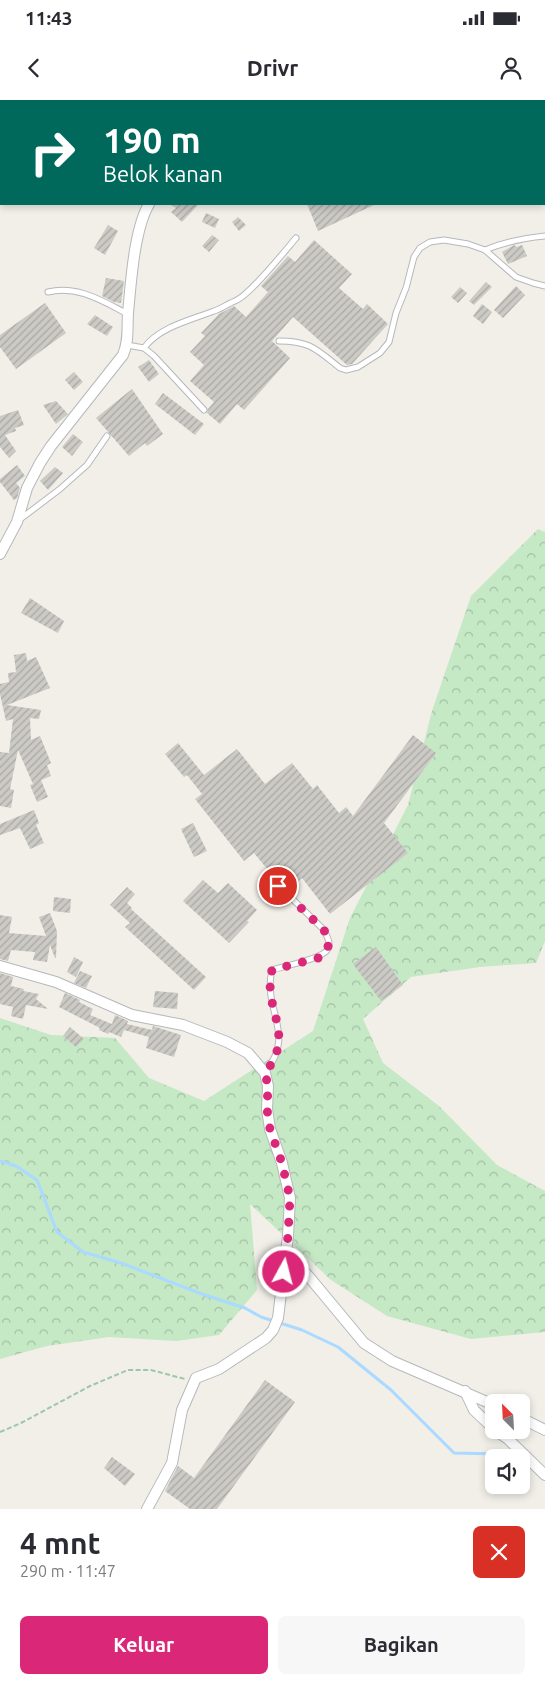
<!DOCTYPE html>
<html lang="id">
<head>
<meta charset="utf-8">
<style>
	body { margin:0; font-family:Ubuntu,sans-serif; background:#f7f7f7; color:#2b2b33; height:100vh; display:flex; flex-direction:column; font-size:19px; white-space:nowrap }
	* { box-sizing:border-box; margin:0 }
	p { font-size:16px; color:#7c7c81 }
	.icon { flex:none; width:28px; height:28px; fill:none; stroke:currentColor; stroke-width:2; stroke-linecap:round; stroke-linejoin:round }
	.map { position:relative; height:1409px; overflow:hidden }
	.details { display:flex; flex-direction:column; background:#fff; flex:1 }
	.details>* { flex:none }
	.banner { position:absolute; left:0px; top:0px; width:545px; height:105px; box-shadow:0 2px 8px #0003; background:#00695c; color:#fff; overflow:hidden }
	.needle { width:32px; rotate:336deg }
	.controls { position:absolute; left:485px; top:1294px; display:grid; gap:10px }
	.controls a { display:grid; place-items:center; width:45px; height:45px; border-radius:8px; background:#fff; box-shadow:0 2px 8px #0003; font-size:25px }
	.pin { position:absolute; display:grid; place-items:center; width:42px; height:42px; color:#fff; margin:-21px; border:2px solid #fff; border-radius:50%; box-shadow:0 1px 5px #0007 }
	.me { position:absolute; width:55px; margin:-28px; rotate:7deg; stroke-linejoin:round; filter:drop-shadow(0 0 4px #0008) }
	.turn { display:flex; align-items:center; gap:18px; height:105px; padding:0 20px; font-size:22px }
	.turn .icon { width:65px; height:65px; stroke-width:2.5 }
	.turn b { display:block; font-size:35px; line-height:42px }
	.round { display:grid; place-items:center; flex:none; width:52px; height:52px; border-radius:8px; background:#f7f7f7 }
	.headline { display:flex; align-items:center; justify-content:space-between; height:85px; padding:0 20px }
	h1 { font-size:30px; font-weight:700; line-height:38px }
	.button { display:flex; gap:10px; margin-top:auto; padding:10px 20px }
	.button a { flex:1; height:58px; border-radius:8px; background:#db2777; color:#fff; font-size:20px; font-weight:700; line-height:58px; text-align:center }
	.button a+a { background:#f7f7f7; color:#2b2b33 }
	.status { display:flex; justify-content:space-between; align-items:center; height:35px; padding:0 25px; background:#fff; direction:ltr }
	.status svg { height:14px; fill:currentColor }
	header { display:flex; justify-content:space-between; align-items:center; height:65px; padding:0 20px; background:#fff; font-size:22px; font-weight:700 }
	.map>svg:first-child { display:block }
</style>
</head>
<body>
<div class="status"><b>11:43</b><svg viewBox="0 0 49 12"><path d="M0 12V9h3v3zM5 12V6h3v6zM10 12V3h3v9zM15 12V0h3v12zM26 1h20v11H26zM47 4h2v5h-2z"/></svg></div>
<header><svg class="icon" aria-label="back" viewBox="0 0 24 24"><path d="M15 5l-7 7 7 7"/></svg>Drivr<svg class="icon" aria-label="person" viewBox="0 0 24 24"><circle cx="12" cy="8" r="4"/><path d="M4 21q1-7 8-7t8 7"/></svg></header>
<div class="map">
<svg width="545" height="1409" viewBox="0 0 545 1409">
	<defs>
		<pattern id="forest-crowns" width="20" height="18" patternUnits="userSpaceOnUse" patternTransform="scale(1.25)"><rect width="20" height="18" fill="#c5e8c5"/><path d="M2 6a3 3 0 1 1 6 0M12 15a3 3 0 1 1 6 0" fill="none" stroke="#a3c0a4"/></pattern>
		<pattern id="building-hatch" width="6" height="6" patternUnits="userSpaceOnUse" patternTransform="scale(1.25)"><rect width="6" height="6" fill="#cccac5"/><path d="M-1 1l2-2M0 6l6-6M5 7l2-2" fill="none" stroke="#a9a8a4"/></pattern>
	</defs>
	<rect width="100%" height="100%" fill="#f1efe8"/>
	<!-- forest -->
	<path fill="url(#forest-crowns)" d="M538,429l7,3v409l-9,22 -56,4 -69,10 -48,42 20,44 56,43 58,59 48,26v141l-74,7 -84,-23 -56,-36 -81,-76 7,86 -38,45 -43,6 -67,-4 -62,9 -47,13v-341l51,17 64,3 34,40 55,23 109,-70 37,-113 58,-113 24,-94 39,-115z"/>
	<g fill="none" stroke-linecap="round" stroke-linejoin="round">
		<!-- stream -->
		<path stroke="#aadaff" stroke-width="3" d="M0,1061l16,5 21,14 20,52 26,20 38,11 81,31 43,14 16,9 41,13 36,17 53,43 63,63 46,1"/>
	</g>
	<!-- building -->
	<g fill="url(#building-hatch)">
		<path d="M170,104h29l-17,18 -11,-10 5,-4z"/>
		<path d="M307,104h69l-58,27z"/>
		<path d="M206,113l13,6 -4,9 -13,-6z"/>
		<path d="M238,117l8,8 -7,6 -7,-9z"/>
		<path d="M108,125l10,6 -13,24 -11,-7z"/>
		<path d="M212,135l7,5 -10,12 -7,-6z"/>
		<path d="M314,140l38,34 -13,14 24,21 4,-5 21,20 -36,40 -5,1 -54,-48 -21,24 18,17 -46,52 -7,-6 -17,20 -13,-11 1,-4 6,-7 -24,-21 14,-16 -14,-13 15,-16 -4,-3 18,-19 15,-8 12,11 22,-25 -7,-6 27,-30 7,6z"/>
		<path d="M514,145l3,2 5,-2 5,11 -19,8 -6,-12z"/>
		<path d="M106,178l18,3 -3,22 -7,-1 -12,-6z"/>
		<path d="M486,182l6,5 -18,18 -5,-4z"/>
		<path d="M516,186l9,9 -22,23 -9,-8z"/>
		<path d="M460,187l7,6 -9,10 -7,-6z"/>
		<path d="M45,203l21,30 -50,36 -16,-22v-12z"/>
		<path d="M482,204l10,8 -9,12 -10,-8z"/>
		<path d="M95,215l18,12 -6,9 -20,-12z"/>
		<path d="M149,260l10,14 -10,8 -11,-15z"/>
		<path d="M74,272l9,10 -9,8 -9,-10z"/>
		<path d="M132,289l31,45 -16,12 -2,-3 -16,13 -33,-38z"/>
		<path d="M163,293l41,31 -9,11 -40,-31z"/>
		<path d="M56,301l12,13 -12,10 -13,-19z"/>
		<path d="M18,310l6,15 -9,3 1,3 -11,4 11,16 -7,7 -9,-11v-31z"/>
		<path d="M73,334l10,8 -11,14 -10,-9z"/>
		<path d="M17,365l8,11 -9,7 4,5 -3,10 -3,2 -14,-18v-3z"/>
		<path d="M55,367l8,6 -15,17 -8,-9z"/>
		<path d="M30,498l34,23 -6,12 -37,-20z"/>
		<path d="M26,553l1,8 9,-4 14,31 -43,17 34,5 -2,9 -9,-1 1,22 9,-4 11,27 -4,2 4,11 -10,4 7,17 -11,5 -7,-17 3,-1 -15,-34 -8,39 4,1 -3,18 -11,-2v-54l9,1 4,-34 -7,2 -6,-27v-10l9,-2 -1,-9 8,-1 -2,-17z"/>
		<path d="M413,635l23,18 -52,70 24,30 -78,61 -28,-36 -13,11 -21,-19 -14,-17 -10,8 -49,-62 7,-5 -15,-19 -3,2 -19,-23 13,-11 26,32 33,-26 28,35 27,-21 21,26 4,-4 22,28 7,-6 7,9z"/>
		<path d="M34,710l5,13 -3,2 8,18 -14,6 -10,-21 -20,7v-11z"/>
		<path d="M193,723l14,28 -13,6 -13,-28z"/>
		<path d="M203,780l15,13 10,-10 29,27 -10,11 2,1 -20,21 -46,-42z"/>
		<path d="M127,787l8,7 -8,9 5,5 -1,1 75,68 -12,13 -69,-63 5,-4 -20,-18z"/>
		<path d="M54,797l17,2 -1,14 -17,-2z"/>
		<path d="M50,813l7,18 -1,27h-1l-5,-13 -3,17 -14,-2 2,-8 -24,-2 -3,11 -8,-2v-44l12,2 -3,16 37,3 -7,-19z"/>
		<path d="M376,847l27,38 -22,16 -28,-37z"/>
		<path d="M74,857l9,5 -7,15 -9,-5z"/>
		<path d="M80,871l12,5 -6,12 -12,-5z"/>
		<path d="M0,873l13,4 -2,9 13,3 -1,2 16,3 -3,5 12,10 -22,-4 -3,14 -12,-3 2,-9 -13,-3z"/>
		<path d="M155,891l23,2 -1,16 -24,-2z"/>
		<path d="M65,893l15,7 -1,2 14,7 -3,6 22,9 3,-9 13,6 -1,3 25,6 1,-4 28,9 -7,22 -28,-9 3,-11 -25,-7 -3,7 -12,-5 -1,2 -9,-4 1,-2 -41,-21z"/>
		<path d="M70,927l14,12 -8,8 -13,-11z"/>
		<path d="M265,1280l30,22 -78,107h-27l-25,-18 13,-25 16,12z"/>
		<path d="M112,1357l23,17 -10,12 -21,-18z"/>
	</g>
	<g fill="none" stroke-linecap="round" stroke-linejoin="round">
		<defs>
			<g id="lane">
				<path d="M485,150c20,-8 39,-12 60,-14"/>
				<path d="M48,192c30,-7 54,9 80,22"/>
				<path d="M279,241c32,0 38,9 61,27l6,2 12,-3 22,-14 9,-11 7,-29 10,-25 8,-31 6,-9 10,-6 14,-2 24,4 17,6 31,27 17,6 12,3"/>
				<path d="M127,245l17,3 10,8 50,54"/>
				<path d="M144,248c15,-21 47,-28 70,-37 7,-2 13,-7 21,-10 14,-5 49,-49 61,-63"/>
				<path d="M19,420l41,-31 27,-24 20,-29"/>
				<path d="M265,972c32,-38 -3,-62 7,-102 12,-4 51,-11 56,-21 3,-7 -1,-12 -4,-19l-57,-56"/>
			</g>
			<g id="street">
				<path d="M23,0v1"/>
				<path d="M245,1v-1"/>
				<path d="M0,454l17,-32 10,-34 13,-25 11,-17 72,-91c6,-14 4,-27 5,-42 3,-31 6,-83 21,-109"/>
				<path d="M0,866l56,16 76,33 51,10 44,17 21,11 17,20 3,13 -1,23 3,20 12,34 8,35 -2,38 -10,82 -5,12 -7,8 -47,31 -23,9 -14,32 -10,53 -25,46"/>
				<path d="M286,1155l10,8 14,15 54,65 28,18 102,44"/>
				<path d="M465,1291l9,19 20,19"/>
				<path d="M521,1318l24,12"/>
				<path d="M495,1330l13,9 37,36"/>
			</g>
		</defs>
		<!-- lane casing -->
		<use href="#lane" stroke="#b5b8bc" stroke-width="7"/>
		<!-- street casing -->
		<use href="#street" stroke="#b5b8bc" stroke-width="12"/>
		<!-- path -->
		<path stroke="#9cc7a9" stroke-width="2" stroke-dasharray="5 2.5" stroke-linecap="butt" d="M0,1332l21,-9 69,-37 38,-16h23l34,9"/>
		<!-- lane -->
		<use href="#lane" stroke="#fff" stroke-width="5"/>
		<!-- street -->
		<use href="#street" stroke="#fff" stroke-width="10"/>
	</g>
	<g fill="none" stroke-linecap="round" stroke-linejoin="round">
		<!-- route -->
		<path stroke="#db2777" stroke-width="9" stroke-dasharray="0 16.2" d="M278,786l46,44 5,12 -2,9 -9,7 -46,12c-10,40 25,63 -7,103l3,13 -1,23 3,20 12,34 8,35 -2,38 -4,36"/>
	</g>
</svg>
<div class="controls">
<a><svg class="needle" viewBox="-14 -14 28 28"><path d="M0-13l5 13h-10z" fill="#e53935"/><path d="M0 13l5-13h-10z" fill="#7c7c81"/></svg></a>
<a><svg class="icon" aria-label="sound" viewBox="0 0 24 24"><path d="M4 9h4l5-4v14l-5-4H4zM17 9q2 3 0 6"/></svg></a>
</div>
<div class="pin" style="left:278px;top:786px;background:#d93025"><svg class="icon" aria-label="arrive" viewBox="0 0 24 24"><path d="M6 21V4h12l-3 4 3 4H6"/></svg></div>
<svg class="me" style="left:284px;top:1172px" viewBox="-20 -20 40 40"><circle r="17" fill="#db2777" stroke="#fff" stroke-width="3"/><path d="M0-11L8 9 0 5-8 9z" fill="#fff"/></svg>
<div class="banner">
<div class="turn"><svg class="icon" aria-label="right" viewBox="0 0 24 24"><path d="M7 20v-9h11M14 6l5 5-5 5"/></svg><div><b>190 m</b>Belok kanan</div></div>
</div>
</div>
<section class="details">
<div class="headline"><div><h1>4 mnt</h1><p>290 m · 11:47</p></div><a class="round" style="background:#d93025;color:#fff"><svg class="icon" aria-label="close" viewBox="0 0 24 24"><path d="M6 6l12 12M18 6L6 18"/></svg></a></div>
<div class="button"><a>Keluar</a><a>Bagikan</a></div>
</section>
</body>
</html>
